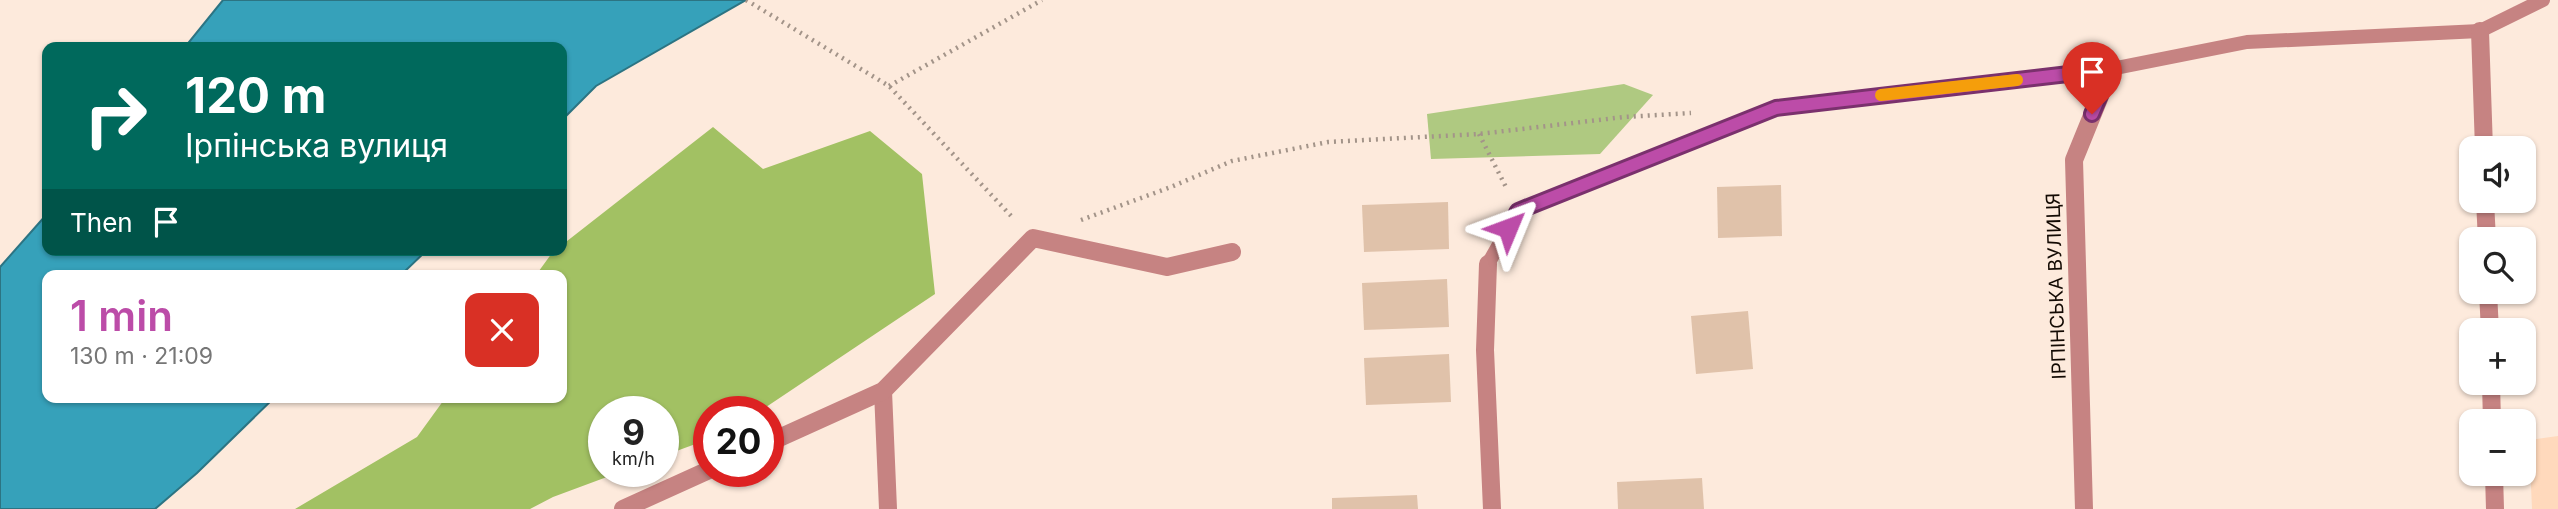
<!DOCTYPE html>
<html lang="en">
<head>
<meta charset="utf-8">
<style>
	body { margin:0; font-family:Inter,sans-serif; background:#f2f2f2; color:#222; height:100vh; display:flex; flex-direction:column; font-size:26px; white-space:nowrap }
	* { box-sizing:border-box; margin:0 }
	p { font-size:23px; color:#767676 }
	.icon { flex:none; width:38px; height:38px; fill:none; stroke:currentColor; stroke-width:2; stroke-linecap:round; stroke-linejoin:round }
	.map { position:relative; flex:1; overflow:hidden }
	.sheet { position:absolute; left:42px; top:270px; width:525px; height:133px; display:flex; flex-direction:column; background:#fff; border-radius:14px; box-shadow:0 2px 5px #0004 }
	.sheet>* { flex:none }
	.hud { position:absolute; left:42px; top:42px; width:525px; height:214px; border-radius:14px; box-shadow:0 2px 5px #0004; background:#00695c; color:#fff; overflow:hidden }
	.buttons { position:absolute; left:2459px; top:136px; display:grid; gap:14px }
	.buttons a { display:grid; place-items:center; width:77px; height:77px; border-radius:14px; background:#fff; box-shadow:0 2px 5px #0004; font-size:35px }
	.speed { position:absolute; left:588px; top:396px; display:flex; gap:14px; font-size:35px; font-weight:700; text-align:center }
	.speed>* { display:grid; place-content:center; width:91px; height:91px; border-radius:50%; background:#fff; box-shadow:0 2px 5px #0004; line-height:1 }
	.speed small { font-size:18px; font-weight:400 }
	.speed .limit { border:10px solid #d22; background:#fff; color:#111 }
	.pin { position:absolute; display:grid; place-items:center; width:60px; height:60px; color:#fff; margin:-72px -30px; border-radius:50% 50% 50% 0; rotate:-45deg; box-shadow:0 0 7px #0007 }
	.pin .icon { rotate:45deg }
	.me { position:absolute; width:77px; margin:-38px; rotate:46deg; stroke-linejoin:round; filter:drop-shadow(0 0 5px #0008) }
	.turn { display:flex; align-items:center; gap:24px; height:147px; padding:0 28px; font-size:32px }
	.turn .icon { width:91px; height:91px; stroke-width:2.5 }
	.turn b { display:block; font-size:49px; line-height:60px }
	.then { display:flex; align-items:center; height:66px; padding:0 28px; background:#0003; gap:14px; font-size:26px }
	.round { display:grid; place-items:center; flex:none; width:74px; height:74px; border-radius:14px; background:#f2f2f2 }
	.headline { display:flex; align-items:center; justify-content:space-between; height:119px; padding:0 28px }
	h1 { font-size:42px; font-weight:600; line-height:52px; color:#bc4ca8 }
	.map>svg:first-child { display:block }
</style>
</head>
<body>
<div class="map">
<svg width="2558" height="509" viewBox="0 0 2558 509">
	<rect width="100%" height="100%" fill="#fdeadc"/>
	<!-- built -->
	<path fill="#ffd9bc" d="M2558,436v73h-26l-3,-69z"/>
	<!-- green -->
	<path fill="#afc981" d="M1624,84l29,11 -53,59 -169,5 -4,-45z"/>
	<!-- forest -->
	<path fill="#a2c163" d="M713,127l50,42 107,-38 52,43 13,120 -175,117h-51v28l-46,17v-45h-59v60h19l-70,26 -23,12h-235l122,-72 29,-40h116v-122h-26l16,-22 10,-3v-5z"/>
	<!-- water -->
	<g fill="#36a1ba" stroke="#2c7483" stroke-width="2">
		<path d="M223,0h523l-150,86 -34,34v-73h-377z"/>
		<path d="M47,214v36h380l-26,25h-354v122h228l-78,76 -42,36h-155v-242z"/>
	</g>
	<!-- building -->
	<g fill="#e0c2aa">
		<path d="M1781,185l1,51 -64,2 -1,-51z"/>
		<path d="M1448,202l1,47 -85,3 -2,-47z"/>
		<path d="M1447,279l2,48 -85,3 -2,-47z"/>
		<path d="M1748,311l5,58 -57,5 -5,-58z"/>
		<path d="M1449,354l2,48 -85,3 -2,-47z"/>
		<path d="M1702,478l2,31h-86l-1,-27z"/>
		<path d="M1417,495l1,14h-86v-11z"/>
	</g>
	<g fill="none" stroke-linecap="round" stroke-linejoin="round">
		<!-- path -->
		<g stroke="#a39489" stroke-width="4.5" stroke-dasharray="2 5" stroke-linecap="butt">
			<path d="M746,0l143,86 125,133"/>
			<path d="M889,86l153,-86"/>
			<path d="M1479,134l28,55"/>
			<path d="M1081,220l90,-33 61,-26 96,-19 151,-8 145,-17 67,-4"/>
		</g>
		<!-- lane -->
		<path stroke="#c68382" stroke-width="14" d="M1488,264l30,-53 258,-103 335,-39 136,-27 233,-11 63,-31"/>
		<!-- street -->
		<g stroke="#c68382" stroke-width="18">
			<path d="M2480,31l4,118"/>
			<path d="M2485,201l2,39"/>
			<path d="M1488,264l-3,86 7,159"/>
			<path d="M2488,292l2,39"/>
			<path d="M2491,383l1,39"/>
			<path d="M883,391l5,118"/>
			<path d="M768,443l115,-52 150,-153 134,29 65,-15"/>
			<path d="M2494,474l1,35"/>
			<path d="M623,509l86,-39"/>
			<path d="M2084,509l-10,-349 37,-91"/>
		</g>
	</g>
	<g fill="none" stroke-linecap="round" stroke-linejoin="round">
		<defs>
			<path id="route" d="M1508,228l10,-17 258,-103 335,-39 -19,45"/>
		</defs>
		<!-- route casing -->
		<use href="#route" stroke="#7a316d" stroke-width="18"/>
		<!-- route -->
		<use href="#route" stroke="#bc4ca8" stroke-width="12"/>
		<!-- slow -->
		<path stroke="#f59e0b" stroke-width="12" d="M1881,95l136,-15"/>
	</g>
	<g text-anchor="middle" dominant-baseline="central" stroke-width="6" stroke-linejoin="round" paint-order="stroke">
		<!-- street labels -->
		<g font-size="19" fill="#130a03" stroke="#fdeadc">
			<text transform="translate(2056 286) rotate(-92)">ІРПІНСЬКА ВУЛИЦЯ</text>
		</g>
	</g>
</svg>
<div class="buttons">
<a><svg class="icon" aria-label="sound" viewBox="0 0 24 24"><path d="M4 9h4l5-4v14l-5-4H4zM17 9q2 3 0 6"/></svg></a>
<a><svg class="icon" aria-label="search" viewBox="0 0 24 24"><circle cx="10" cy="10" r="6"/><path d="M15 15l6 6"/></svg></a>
<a>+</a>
<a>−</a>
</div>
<div class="speed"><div>9<small>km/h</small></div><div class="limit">20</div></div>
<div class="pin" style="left:2092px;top:114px;background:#d93025"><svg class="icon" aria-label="arrive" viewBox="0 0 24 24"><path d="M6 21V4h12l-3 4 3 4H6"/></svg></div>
<svg class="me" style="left:1508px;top:228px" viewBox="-20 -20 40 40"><path d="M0-17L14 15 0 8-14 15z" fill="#bc4ca8" stroke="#fff" stroke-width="4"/></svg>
<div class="hud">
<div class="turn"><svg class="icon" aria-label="right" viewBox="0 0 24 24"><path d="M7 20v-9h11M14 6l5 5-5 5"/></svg><div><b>120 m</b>Ірпінська вулиця</div></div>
<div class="then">Then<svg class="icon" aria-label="arrive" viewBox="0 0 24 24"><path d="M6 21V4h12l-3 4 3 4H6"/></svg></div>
</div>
<section class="sheet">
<div class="headline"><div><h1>1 min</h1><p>130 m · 21:09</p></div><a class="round" style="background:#d93025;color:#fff"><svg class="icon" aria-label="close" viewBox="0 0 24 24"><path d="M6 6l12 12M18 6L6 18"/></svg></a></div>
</section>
</div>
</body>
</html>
